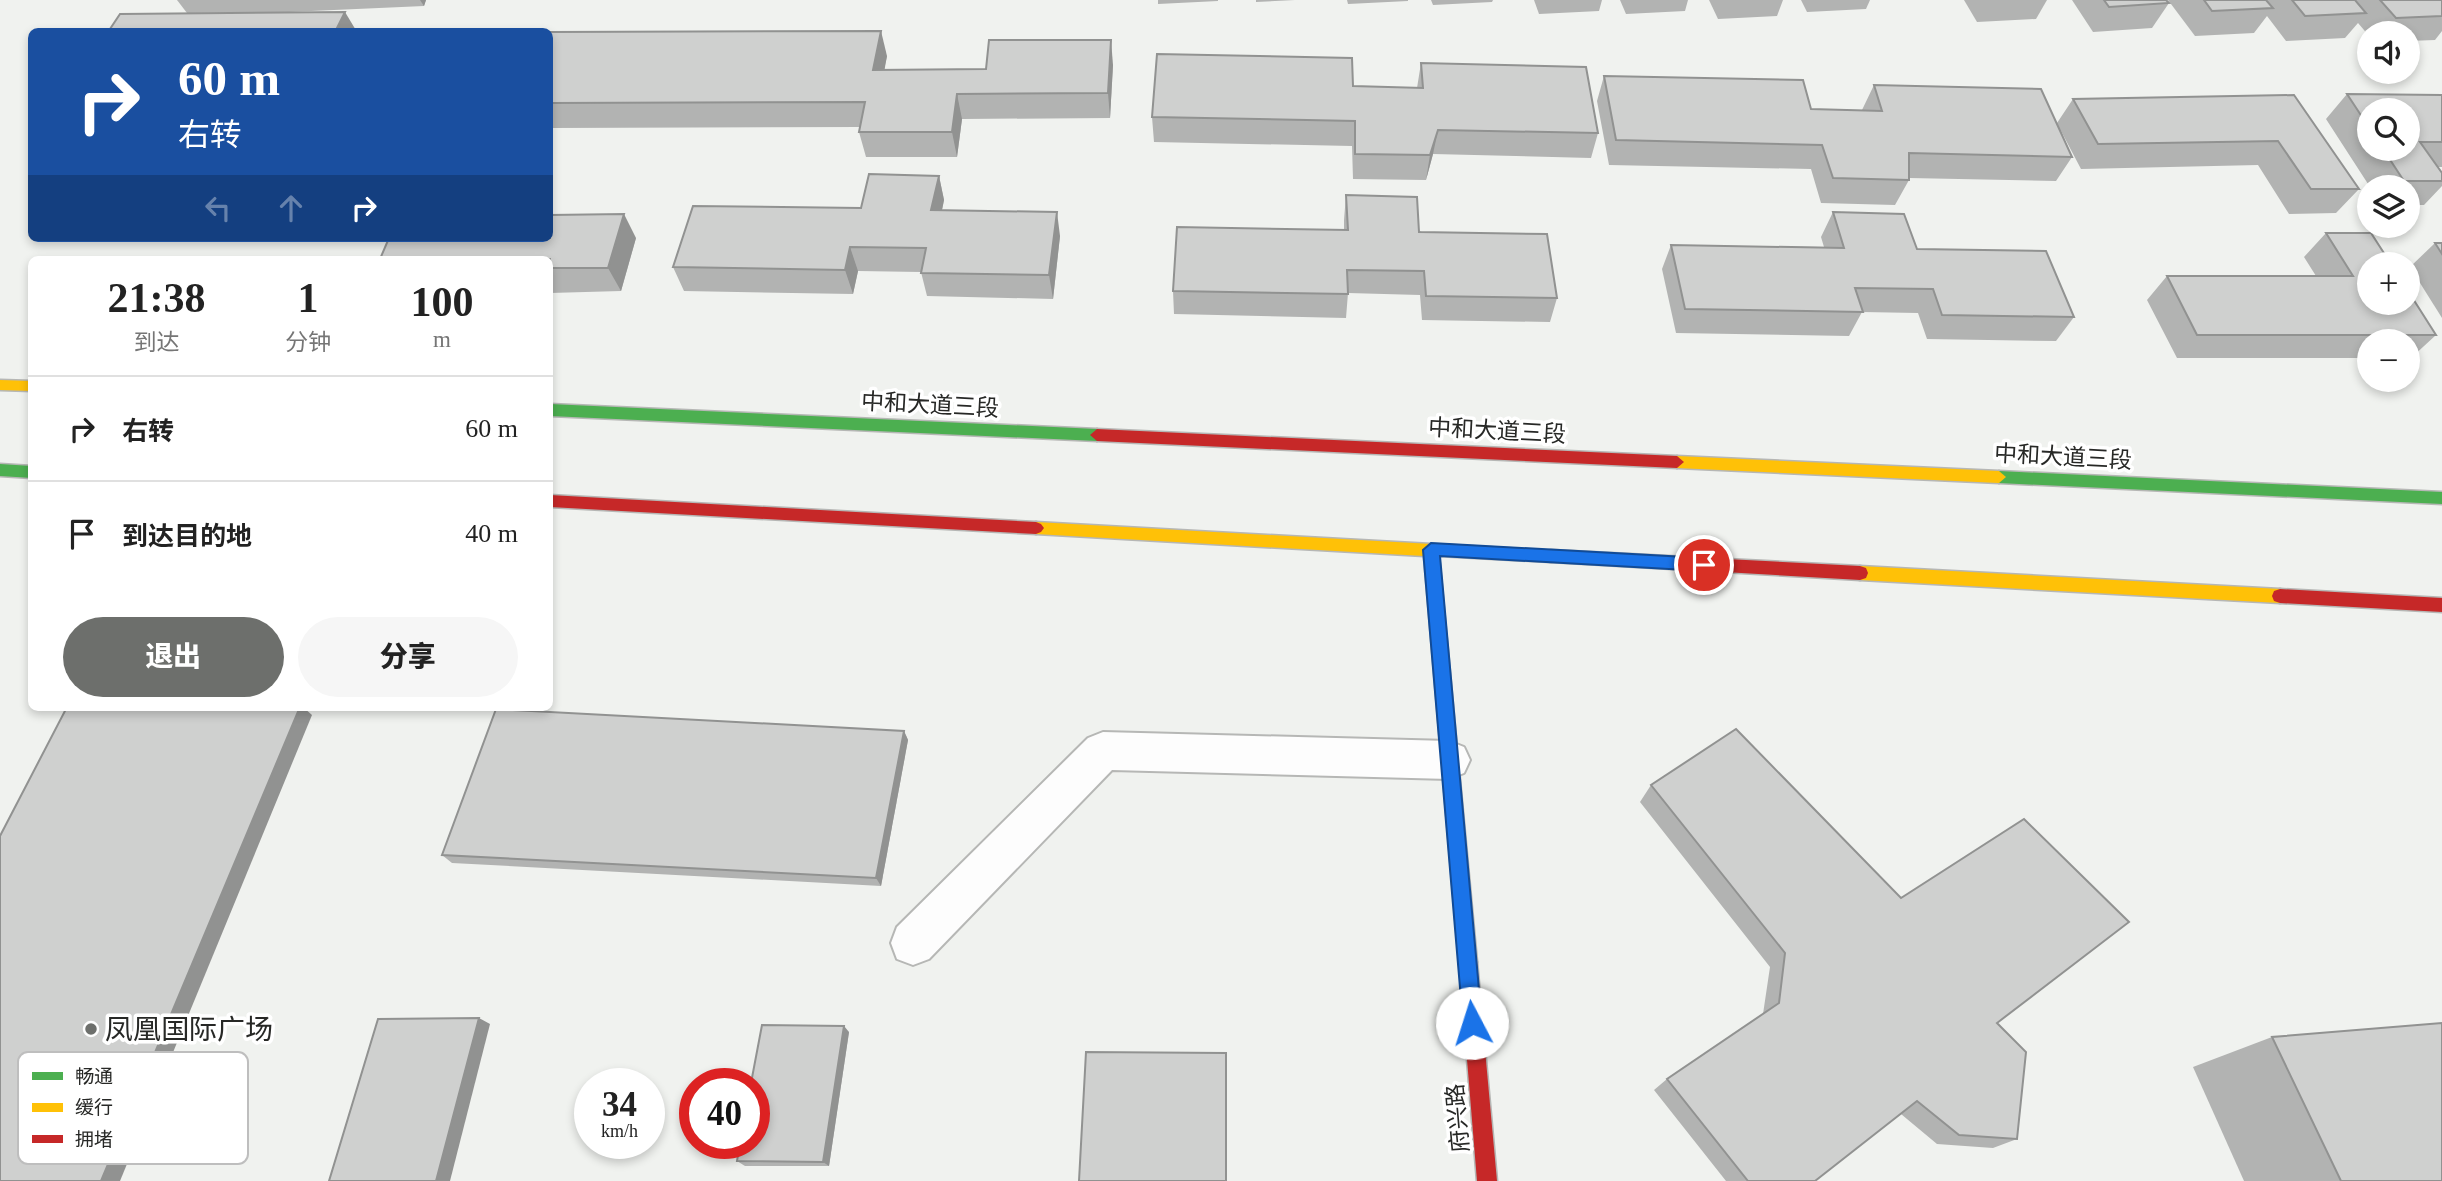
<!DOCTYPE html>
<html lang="zh">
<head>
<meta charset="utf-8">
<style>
	body { margin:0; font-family:"Times New Roman","Noto Sans SC",serif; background:#f6f6f6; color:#222; height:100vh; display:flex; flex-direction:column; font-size:26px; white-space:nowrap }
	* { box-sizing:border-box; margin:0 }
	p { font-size:23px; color:#767676 }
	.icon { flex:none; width:38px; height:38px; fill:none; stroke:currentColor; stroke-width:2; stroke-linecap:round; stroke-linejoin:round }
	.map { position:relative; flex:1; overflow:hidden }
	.drawer { position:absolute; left:28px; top:256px; width:525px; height:455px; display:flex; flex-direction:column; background:#fff; border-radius:10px; box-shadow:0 4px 10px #0003 }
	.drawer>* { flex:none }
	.guide { position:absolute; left:28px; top:28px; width:525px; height:214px; border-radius:10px; box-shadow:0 4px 10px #0003; background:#1a4fa0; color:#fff; overflow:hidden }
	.fabs { position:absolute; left:2357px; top:21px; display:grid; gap:14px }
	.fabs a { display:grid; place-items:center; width:63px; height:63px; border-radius:50%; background:#fff; box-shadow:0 4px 10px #0003; font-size:35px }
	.speed { position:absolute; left:574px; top:1068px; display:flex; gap:14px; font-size:35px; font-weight:700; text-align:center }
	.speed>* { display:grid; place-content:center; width:91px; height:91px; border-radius:50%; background:#fff; box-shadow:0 4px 10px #0003; line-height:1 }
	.speed small { font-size:18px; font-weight:400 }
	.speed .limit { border:10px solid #d22; background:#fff; color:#111 }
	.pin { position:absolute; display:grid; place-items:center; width:60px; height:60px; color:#fff; margin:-30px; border:4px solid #fff; border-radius:50%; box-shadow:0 2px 7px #0007 }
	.me { position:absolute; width:77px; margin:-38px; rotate:355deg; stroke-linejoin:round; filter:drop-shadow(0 0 5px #0008) }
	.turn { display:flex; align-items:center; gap:24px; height:147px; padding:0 35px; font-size:32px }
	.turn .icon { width:91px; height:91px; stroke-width:2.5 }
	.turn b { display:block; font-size:49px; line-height:60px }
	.lanes { display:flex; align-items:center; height:66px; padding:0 35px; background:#0003; justify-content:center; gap:35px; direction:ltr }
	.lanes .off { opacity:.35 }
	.eta { display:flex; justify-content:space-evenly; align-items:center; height:119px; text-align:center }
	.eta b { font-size:42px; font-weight:800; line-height:49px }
	.primary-button { display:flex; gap:14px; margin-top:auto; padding:14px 35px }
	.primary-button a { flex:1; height:80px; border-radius:42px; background:#6d6f6c; color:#fff; font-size:28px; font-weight:800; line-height:80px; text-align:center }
	.primary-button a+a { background:#f6f6f6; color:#222 }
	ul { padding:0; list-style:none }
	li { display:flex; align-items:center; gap:21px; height:105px; padding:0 35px; border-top:2px solid #e0e0e0 }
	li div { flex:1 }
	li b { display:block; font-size:26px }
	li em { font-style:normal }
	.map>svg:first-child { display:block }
</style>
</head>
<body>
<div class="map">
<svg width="2442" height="1181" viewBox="0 0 2442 1181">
	<rect width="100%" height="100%" fill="#f0f2ef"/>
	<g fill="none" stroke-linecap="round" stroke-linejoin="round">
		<defs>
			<path id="street" d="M1103,732l346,9 15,6 6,13 -6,13 -15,6 -337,-9 -183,189 -16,6 -16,-6 -6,-16 6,-16 191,-189z"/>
			<g id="fast">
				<path d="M550,404l547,25 7,6 -7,6 -547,-25z"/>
				<path d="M0,464l32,2v12l-32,-2z"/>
				<path d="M1999,471l443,21v12l-443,-21 -7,-6z"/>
			</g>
			<g id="slow">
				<path d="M0,380l32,1v10l-32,-1z"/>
				<path d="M1677,456l322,15 7,6 -7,6 -322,-15 -7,-6z"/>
				<path d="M1036,522l520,29 3,5 -3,5 -5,1 -112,-6 38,406 -2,6 -7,3 -7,-3 -2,-6 -35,-406 -388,-22 -5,-2 -3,-4 3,-4z"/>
				<path d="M1860,566l420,23 6,2 2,5 -2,5 -6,2 -420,-23 -6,-2 -2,-5 2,-5z"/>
			</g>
			<g id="jam">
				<path d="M1097,429l580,27 7,6 -7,6 -580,-27 -7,-6z"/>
				<path d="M550,495l486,27 5,2 3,4 -3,4 -5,2 -486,-27z"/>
				<path d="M1551,550l309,16 6,2 2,5 -2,5 -6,2 -309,-18 -5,-1 -3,-5 3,-5z"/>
				<path d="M2280,589l162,9v14l-162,-9 -6,-2 -2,-5 2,-5z"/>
				<path d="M1468,953l7,3 2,6 20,219h-20l-18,-219 2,-6z"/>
			</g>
		</defs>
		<!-- street casing -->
		<use href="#street" stroke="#b6b7b5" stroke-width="4"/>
		<!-- fast casing -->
		<use href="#fast" stroke="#b6b7b5" stroke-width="3"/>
		<!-- slow casing -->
		<use href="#slow" stroke="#b6b7b5" stroke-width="3"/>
		<!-- jam casing -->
		<use href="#jam" stroke="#b6b7b5" stroke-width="3"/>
		<!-- street -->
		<use href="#street" fill="#fdfdfd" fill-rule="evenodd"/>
		<!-- fast -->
		<use href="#fast" fill="#4caf50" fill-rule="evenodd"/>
		<!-- slow -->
		<use href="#slow" fill="#ffc107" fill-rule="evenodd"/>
		<!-- jam -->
		<use href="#jam" fill="#c62828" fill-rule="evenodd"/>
	</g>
	<!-- wall -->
	<g fill="#b2b3b2" fill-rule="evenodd">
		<path d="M177,0h249l-2,6 -135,6 -102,1z"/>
		<path d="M1158,0h60v1l-60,3z"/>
		<path d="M1256,0h39l-39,2z"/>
		<path d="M1347,0h61v1l-60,3z"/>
		<path d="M1431,0h62l-1,2 -59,3z"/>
		<path d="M1534,0h68l-3,11 -60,3z"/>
		<path d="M1620,0h68l-3,11 -59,3z"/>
		<path d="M1709,0h74l-6,16 -59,3z"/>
		<path d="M1801,0h69l-4,9 -59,3z"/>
		<path d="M1964,0h83l-11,19 -59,3z"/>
		<path d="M2072,0h94l3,3 -17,25 -59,4z"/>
		<path d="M2168,0h274v31l-7,9 -27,1v-8h-38v4l-12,-14 -13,15 -59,3 -19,-25 -13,17 -59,3z"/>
		<path d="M550,32l337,24 -3,14 102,-1 127,-4 -3,53 -148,1 -5,38h-91l-7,-25 1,-5 -310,1z"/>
		<path d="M1421,63l177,70 -7,25 -158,-4 -7,26 -73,-1 -1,-33 -198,-4 -2,-25 201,-31 64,2z"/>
		<path d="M1604,76l207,33 51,1 12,-25 183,38 16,-24 221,-4 65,94 -23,24 -47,1 -31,-49 -177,4 -21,-40 12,28 -16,24 -147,-3v2l-14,25 -74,-2 -10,-34 -202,-4 -12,-64z"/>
		<path d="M2347,94l95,1v72h-4l4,6v13l-18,19h-16v-18h-38l-44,-68zM2370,110l38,39h-38z"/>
		<path d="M939,176l5,24 -2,10 118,26 -7,63 -126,-3 -6,-24 -63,-1 -5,23 -169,-3 -11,-24 188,-59z"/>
		<path d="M1346,195l211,103 -7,24 -128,-2 -2,-25 -72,-2 -2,25 -172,-4 -1,-23 171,-61v-10z"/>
		<path d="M1833,212l84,37 157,68 -18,24 -129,-2 -9,-26 -56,-1 -13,24 -173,-3 -14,-64 9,-24 153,2 -3,-10z"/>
		<path d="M2326,233l110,102 -25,23h-3v-17h-38v17h-193l-30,-58 20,-24h149l-12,-19z"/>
		<path d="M636,238l-15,53 -71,2v-34z"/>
		<path d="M2435,243h7v75l-32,-51z"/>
		<path d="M904,731l4,9 -27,146 -429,-23 -10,-8z"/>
		<path d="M1651,785l346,238 20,116 -24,9 -56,-4 -36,-30 -86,67h-89l-72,-91 13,-11 96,-65 7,-47 -130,-165z"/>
		<path d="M849,1032l-20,134h-84l-8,-5z"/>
		<path d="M2272,1037l170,144h-198l-51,-114z"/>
	</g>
	<!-- shaded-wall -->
	<g fill="#919291">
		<path d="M420,0h6l-2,6z"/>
		<path d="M345,12l12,20h-22z"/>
		<path d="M881,31l6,25 -7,38 -7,-24z"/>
		<path d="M1111,40l2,25 -3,53 -2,-25z"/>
		<path d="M957,94l5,25 -5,38 -5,-25z"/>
		<path d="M1438,130l-5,24 -7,26 4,-25z"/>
		<path d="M939,176l5,24 -7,34 -6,-24z"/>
		<path d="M1057,212l3,24 -7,63 -4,-24z"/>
		<path d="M624,214l12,24 -15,53 -13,-23z"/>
		<path d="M850,247l8,24 -5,23 -8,-24z"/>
		<path d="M300,707h3l9,8 -192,466h-19z"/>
		<path d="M904,731l4,9 -27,146 -5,-8z"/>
		<path d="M479,1018l11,6 -40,157h-14z"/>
		<path d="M844,1026l5,6 -20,134 -6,-4z"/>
	</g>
	<!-- building -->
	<g fill="#cfd0cf" stroke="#919291" stroke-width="2">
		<path d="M2104,0h62l3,3 -60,4z"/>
		<path d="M2204,0h62l7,8 -61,3z"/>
		<path d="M2292,0h63l11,13 -61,3z"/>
		<path d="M2380,0h62v16l-46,2z"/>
		<path d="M345,12l-10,20h-227l12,-18z"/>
		<path d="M881,31l-8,39 113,-1 3,-29h122l-3,53 -151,1 -5,38h-93l6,-30 -315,1v-71z"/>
		<path d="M1157,54l195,4 1,28 70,2 -2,-25 165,4 12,66 -160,-3 -8,25 -75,-1v-33l-203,-4z"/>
		<path d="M1604,76l199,4 8,29 71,2 -8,-26 167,4 31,68 -163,-4v27l-76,-2 -11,-33 -206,-5z"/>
		<path d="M2347,94l95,1v47h-22l22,31v8h-38l-21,-32h25v-39h-38v19z"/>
		<path d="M2294,95l65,94h-48l-33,-48 -180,3 -25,-45z"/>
		<path d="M869,174l70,2 -8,34 126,2 -8,63 -128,-2 5,-25 -76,-1 -5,23 -172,-3 20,-61 168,2z"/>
		<path d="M1346,195l71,2 2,35 128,2 10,64 -131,-2 -2,-25 -77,-1 1,24 -175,-3 4,-64 171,3z"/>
		<path d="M1833,212l71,2 13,35 129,2 28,66 -132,-2 -9,-26 -78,-1 8,24 -178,-3 -14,-64 173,3z"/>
		<path d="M624,214l-16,54h-58v-9h-170l9,-21h161v-23z"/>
		<path d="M2326,233h45l20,31h-21v39h38v-12l28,44h-239l-30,-59h186z"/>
		<path d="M2435,243h7v11z"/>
		<path d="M67,707h233l-199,474h-101v-345z"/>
		<path d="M496,709l408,22 -28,147 -434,-23z"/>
		<path d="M1736,729l165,169 123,-79 105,103 -132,101 29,29 -9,87 -58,-4 -42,-34 -102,80h-67l-81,-102 112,-76 6,-50 -134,-168z"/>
		<path d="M479,1018l-43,163h-107l49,-162z"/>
		<path d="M2442,1023v158h-101l-69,-144z"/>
		<path d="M762,1025l82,1 -21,136 -86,-1 3,-18h14v-60h-3z"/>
		<path d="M1086,1052l140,1v128h-147z"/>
	</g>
	<!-- route -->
	<path fill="#1a73e8" stroke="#114b97" stroke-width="2" d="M1431,543l273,15 8,7 -8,6 -264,-15 42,467 -3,7 -7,3 -6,-3 -3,-7 -40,-473z"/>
	<!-- markers -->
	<circle fill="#6d6f6c" stroke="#fff" stroke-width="2.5" cx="91" cy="1029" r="7"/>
	<g text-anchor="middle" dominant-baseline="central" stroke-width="7" stroke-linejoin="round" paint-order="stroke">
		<!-- street labels -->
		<g font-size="23" fill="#272826" stroke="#fff">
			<text transform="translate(930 405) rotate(3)">中和大道三段</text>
			<text transform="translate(1497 431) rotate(3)">中和大道三段</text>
			<text transform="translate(2063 457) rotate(3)">中和大道三段</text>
			<text transform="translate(1458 1118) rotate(-95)">府兴路</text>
		</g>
		<!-- near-poi labels -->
		<g font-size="28" fill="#272826" stroke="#fff" text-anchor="start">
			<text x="105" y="1029">凤凰国际广场</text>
		</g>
	</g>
	<!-- legend -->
	<rect x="18" y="1052" width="230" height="112" rx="10" fill="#fff" stroke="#bebebe" stroke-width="2"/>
	<rect x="32" y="1072" width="31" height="8" fill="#4caf50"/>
	<rect x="32" y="1103" width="31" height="9" fill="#ffc107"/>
	<rect x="32" y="1135" width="31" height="8" fill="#c62828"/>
	<g font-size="19" fill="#272826">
		<text x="75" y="1083">畅通</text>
		<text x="75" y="1114">缓行</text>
		<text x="75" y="1146">拥堵</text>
	</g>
</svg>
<div class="fabs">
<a><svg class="icon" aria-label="sound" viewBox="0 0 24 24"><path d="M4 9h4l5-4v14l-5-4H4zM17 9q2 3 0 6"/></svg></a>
<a><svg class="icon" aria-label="search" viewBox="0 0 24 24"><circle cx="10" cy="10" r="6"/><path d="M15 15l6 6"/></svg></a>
<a><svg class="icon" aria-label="layers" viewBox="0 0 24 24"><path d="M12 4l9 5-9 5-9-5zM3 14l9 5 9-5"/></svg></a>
<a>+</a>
<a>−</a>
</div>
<div class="speed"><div>34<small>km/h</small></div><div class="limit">40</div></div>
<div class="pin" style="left:1704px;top:565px;background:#d93025"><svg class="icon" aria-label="arrive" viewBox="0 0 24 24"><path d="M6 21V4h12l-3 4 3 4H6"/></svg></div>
<svg class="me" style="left:1472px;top:1023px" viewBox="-20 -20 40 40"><circle r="19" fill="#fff"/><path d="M0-13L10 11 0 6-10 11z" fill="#1a73e8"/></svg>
<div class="guide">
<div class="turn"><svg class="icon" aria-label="right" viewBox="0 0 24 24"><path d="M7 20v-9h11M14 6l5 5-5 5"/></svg><div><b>60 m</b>右转</div></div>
<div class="lanes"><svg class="icon off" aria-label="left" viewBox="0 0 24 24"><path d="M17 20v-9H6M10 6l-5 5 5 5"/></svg><svg class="icon off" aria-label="ahead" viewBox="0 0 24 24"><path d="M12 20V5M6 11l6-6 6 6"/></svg><svg class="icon" aria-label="right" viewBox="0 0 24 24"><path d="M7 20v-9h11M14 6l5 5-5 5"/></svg></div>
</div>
<section class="drawer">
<div class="eta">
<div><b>21:38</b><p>到达</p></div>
<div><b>1</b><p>分钟</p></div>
<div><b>100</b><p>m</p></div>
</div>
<ul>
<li><svg class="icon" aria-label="right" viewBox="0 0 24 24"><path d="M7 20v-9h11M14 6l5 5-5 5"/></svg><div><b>右转</b></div><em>60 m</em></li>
<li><svg class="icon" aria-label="arrive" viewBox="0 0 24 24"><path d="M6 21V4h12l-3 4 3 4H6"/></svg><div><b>到达目的地</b></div><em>40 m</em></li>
</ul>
<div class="primary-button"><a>退出</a><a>分享</a></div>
</section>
</div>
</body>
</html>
